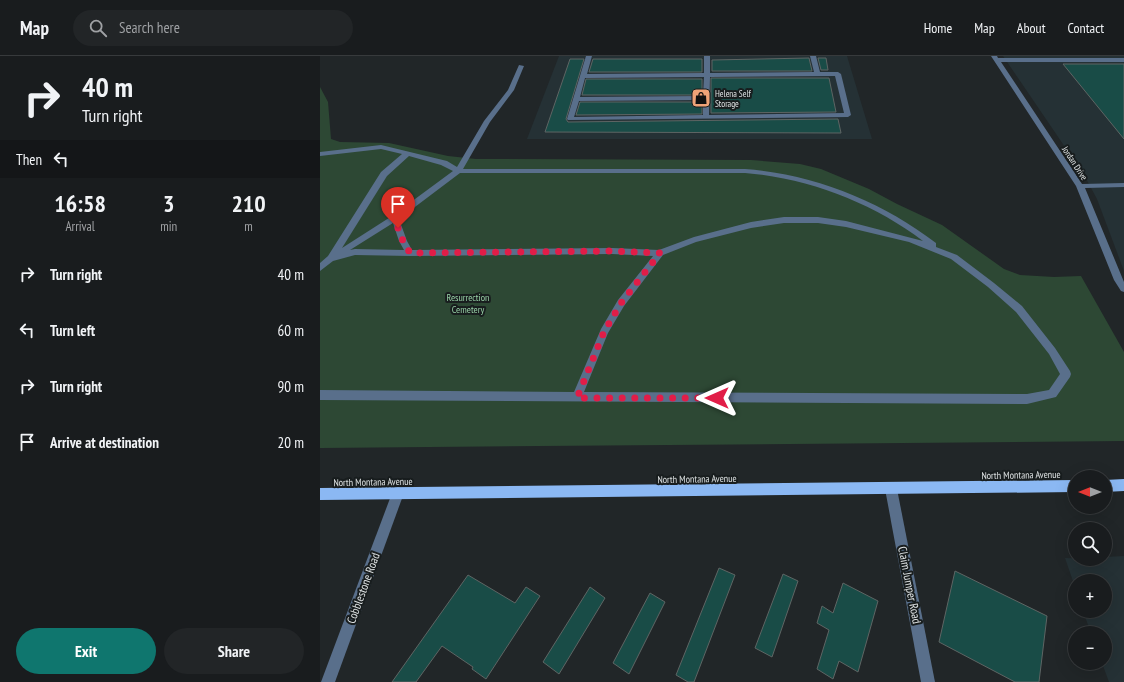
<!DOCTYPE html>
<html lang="en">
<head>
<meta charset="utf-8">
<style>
	body { margin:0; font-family:"PT Sans Narrow",sans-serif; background:#222527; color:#f1f3f6; height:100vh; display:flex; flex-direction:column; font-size:15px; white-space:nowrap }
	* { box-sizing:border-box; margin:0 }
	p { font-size:13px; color:#9fa1a4 }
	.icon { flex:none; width:22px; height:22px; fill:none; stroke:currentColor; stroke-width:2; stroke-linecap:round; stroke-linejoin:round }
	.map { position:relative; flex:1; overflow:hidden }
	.drawer { display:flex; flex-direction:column; background:#191c1e; width:320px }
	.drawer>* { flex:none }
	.hud { background:#191c1e; color:#f1f3f6; overflow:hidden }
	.needle { width:26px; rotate:270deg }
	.buttons { position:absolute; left:748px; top:414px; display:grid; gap:8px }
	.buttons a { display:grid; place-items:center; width:44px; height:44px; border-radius:50%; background:#191c1e; box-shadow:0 4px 16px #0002,0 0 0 1px #373a3c; font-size:20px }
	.pin { position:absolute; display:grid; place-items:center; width:34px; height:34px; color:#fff; margin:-41px -17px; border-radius:50% 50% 50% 0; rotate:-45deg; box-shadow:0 0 4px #0007 }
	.pin .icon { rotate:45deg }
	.me { position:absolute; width:44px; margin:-22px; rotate:270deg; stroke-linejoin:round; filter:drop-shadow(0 0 3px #0008) }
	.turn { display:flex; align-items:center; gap:14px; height:84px; padding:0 16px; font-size:18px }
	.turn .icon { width:52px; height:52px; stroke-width:2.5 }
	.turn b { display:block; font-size:28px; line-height:34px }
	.then { display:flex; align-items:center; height:38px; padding:0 16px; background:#0003; gap:8px; font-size:15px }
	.eta { display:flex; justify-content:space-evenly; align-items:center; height:68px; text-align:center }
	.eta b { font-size:24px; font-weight:700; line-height:28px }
	.cta { display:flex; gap:8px; margin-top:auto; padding:8px 16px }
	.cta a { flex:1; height:46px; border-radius:24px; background:#0f766e; color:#fff; font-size:16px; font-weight:700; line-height:46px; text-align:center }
	.cta a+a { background:#222527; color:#f1f3f6 }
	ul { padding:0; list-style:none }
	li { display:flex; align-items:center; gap:12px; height:56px; padding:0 16px }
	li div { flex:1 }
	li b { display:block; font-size:15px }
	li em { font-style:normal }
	header { display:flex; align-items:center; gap:24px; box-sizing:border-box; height:56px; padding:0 20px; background:#191c1e; border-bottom:1px solid #373a3c }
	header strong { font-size:19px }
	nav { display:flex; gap:22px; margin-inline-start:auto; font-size:14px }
	.search { width:280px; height:36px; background:#222527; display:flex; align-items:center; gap:10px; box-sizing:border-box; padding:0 14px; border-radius:22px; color:#9fa1a4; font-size:15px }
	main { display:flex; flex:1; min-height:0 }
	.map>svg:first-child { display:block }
</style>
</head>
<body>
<header>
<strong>Map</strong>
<div class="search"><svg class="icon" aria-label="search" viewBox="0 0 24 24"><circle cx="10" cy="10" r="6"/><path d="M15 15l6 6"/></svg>Search here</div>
<nav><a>Home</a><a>Map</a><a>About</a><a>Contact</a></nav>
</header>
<main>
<section class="drawer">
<div class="hud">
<div class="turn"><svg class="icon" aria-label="right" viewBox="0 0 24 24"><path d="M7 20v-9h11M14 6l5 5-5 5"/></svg><div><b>40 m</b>Turn right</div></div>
<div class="then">Then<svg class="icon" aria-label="left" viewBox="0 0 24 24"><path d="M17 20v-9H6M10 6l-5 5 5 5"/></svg></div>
</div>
<div class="eta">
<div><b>16:58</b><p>Arrival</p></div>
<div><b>3</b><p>min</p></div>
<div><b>210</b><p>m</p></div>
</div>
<ul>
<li><svg class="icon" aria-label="right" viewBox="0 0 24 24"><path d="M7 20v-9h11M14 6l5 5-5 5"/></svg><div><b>Turn right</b></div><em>40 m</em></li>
<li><svg class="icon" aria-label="left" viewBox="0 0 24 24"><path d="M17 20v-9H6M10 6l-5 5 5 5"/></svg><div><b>Turn left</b></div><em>60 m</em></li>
<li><svg class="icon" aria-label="right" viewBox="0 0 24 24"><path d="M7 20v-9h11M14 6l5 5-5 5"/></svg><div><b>Turn right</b></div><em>90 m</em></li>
<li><svg class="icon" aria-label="arrive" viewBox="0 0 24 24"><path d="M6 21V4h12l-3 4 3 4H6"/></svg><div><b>Arrive at destination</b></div><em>20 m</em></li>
</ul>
<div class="cta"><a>Exit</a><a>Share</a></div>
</section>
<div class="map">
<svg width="804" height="626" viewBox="0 0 804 626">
	<rect width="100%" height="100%" fill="#212628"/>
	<!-- built -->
	<g fill="#253135">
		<path d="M239,0h288l25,83h-345z"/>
		<path d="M683,0h121v215l-27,-72 -13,-24z"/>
		<path d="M804,500v126h-15l-7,-19h3v-30h-14l-8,-22h22v-30h-30v6l-10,-29 40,1v-2z"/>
	</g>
	<!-- green -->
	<path fill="#2d4834" d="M0,31l8,15 3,37 9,3 49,1 59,13 28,3 275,1 49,4 21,5 48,20 28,15 45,21 62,44 16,6 34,2 27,-1 43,76v89l-804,7z"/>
	<!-- building -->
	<g fill="#194c47" stroke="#5e6564">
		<path d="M489,2l3,13h-100v-11z"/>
		<path d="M498,2h8l2,12h-7z"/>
		<path d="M250,3h14l-18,60 2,3 270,-3 3,14 -296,-1z"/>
		<path d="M273,3h109v13h-113z"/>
		<path d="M743,8h61v75z"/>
		<path d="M391,22h118l7,34 -125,1z"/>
		<path d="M266,23h116v16h-120z"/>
		<path d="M260,46h122v12l-126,1z"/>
		<path d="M399,512l16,7 -41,107h-6l-12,-7z"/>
		<path d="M635,515l92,45 -8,66h-24l-76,-40z"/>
		<path d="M463,518l15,7 -26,76 -17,-9z"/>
		<path d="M148,519l47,28 11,-16 14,9 -54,83 -14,-10 1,-2 -31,-21 -26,36h-24z"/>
		<path d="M523,527l35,18 -20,71 -19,-11 -6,18 -16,-10 12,-39 -12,-7 5,-17 11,7z"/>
		<path d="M270,531l15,11 -46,76 -16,-12z"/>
		<path d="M330,537l15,9 -36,72 -16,-11z"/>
	</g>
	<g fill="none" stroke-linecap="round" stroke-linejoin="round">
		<!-- minor -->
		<g fill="#596f8b" fill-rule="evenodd">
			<path d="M266,0h6l-5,18 117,-1v-17h6v17l104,-1 -4,-16h6l4,16h18l3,2 10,41 -3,2 -280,3 -1,-1zM515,20l9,37 -135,2 1,-38zM384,21l-1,19 -123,1 5,-19zM383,44v15l-129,2 5,-16z"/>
			<path d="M671,0h6l1,2h126v4h-123l81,122 42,-1v4l-39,1 39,94v10l-3,-1 -7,-11 -38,-94z"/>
			<path d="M199,9l5,1 -10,24 -24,32 -27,47h282c69,5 136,32 191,74v4l21,8 37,28 28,23 33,42 15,23 1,3 -1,3 -14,20 -29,7 -707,-4v-10l254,2 27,-63 17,-29 35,-44 -41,-2 -202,2 -55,-1 -22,6 -13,10v-8l8,-7 53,-84 21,-18 -21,-5 -61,7v-4l61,-7 66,16 10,6 27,-46 24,-31zM89,100l32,9 12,6 -61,45 -50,32 45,-72zM140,117h285c63,5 128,30 178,68l-77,-20 -28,-4h-34l-33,5 -57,15 -35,13 -47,-2 -200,2 -5,-9 -8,-22zM73,167l6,18 5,9 -49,-1 -5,1zM464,167h34l28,4 63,15 42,17 37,28 28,25 33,42 11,20 -11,16 -22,4 -443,-2 24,-59 16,-27 39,-51 33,-13 55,-14z"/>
			<path d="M571,427l4,2 2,4 38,193h-14l-36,-193 2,-4z"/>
			<path d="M78,431l4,2 2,4 -69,189h-14l71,-189 2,-4z"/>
		</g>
		<!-- major -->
		<g fill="#8bb8f3" fill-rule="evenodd">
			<path d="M804,423v12l-19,1v-12z"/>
			<path d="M755,424v12l-755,8v-12z"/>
		</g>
	</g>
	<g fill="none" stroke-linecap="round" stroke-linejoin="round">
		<!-- route -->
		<path stroke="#e11d48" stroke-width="7" stroke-dasharray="0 12.6" d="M78,172l5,13 7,12 202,-2 48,2 -39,50 -17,29 -27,66h140"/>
	</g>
	<!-- icons -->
	<defs>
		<symbol id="shop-square" viewBox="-11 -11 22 22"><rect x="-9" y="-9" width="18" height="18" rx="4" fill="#efa378" stroke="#181d1e"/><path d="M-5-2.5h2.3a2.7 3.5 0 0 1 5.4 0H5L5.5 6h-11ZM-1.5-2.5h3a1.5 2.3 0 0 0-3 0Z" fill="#111"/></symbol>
	</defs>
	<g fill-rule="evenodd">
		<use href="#shop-square" x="370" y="31" width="22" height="22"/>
	</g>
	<g text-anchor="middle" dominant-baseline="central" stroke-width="4" stroke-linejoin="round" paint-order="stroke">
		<!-- far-poi labels -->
		<g font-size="9" fill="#dee2e3" stroke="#181d1e" text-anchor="start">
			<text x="395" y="37">Helena Self<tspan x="395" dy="10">Storage</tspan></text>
		</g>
		<!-- far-street labels -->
		<g font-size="9" fill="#dee2e3" stroke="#181d1e">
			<text transform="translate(755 107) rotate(57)">Jordan Drive</text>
		</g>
		<!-- park labels -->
		<g font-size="10" fill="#98d1a7" stroke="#181d1e">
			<text x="148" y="241">Resurrection<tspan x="148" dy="12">Cemetery</tspan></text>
		</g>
		<!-- street labels -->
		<g font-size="10" fill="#dee2e3" stroke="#181d1e">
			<text transform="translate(701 419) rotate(-1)">North Montana Avenue</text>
			<text transform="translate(377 423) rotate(-1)">North Montana Avenue</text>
			<text transform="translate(53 426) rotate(-1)">North Montana Avenue</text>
		</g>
		<!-- near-street labels -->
		<g font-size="12" fill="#dee2e3" stroke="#181d1e">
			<text transform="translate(590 529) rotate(79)">Claim Jumper Road</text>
			<text transform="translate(43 532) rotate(-70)">Cobblestone Road</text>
		</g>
	</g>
</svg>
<div class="buttons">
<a><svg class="needle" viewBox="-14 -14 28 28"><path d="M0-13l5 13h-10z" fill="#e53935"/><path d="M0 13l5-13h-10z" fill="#9fa1a4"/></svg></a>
<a><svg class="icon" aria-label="search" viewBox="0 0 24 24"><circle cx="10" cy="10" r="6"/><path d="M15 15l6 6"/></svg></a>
<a>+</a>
<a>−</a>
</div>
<div class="pin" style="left:78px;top:172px;background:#d93025"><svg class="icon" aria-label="arrive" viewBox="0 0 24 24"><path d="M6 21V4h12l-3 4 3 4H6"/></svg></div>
<svg class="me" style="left:397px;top:342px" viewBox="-20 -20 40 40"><path d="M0-17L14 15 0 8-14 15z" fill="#e11d48" stroke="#fff" stroke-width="4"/></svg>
</div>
</main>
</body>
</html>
